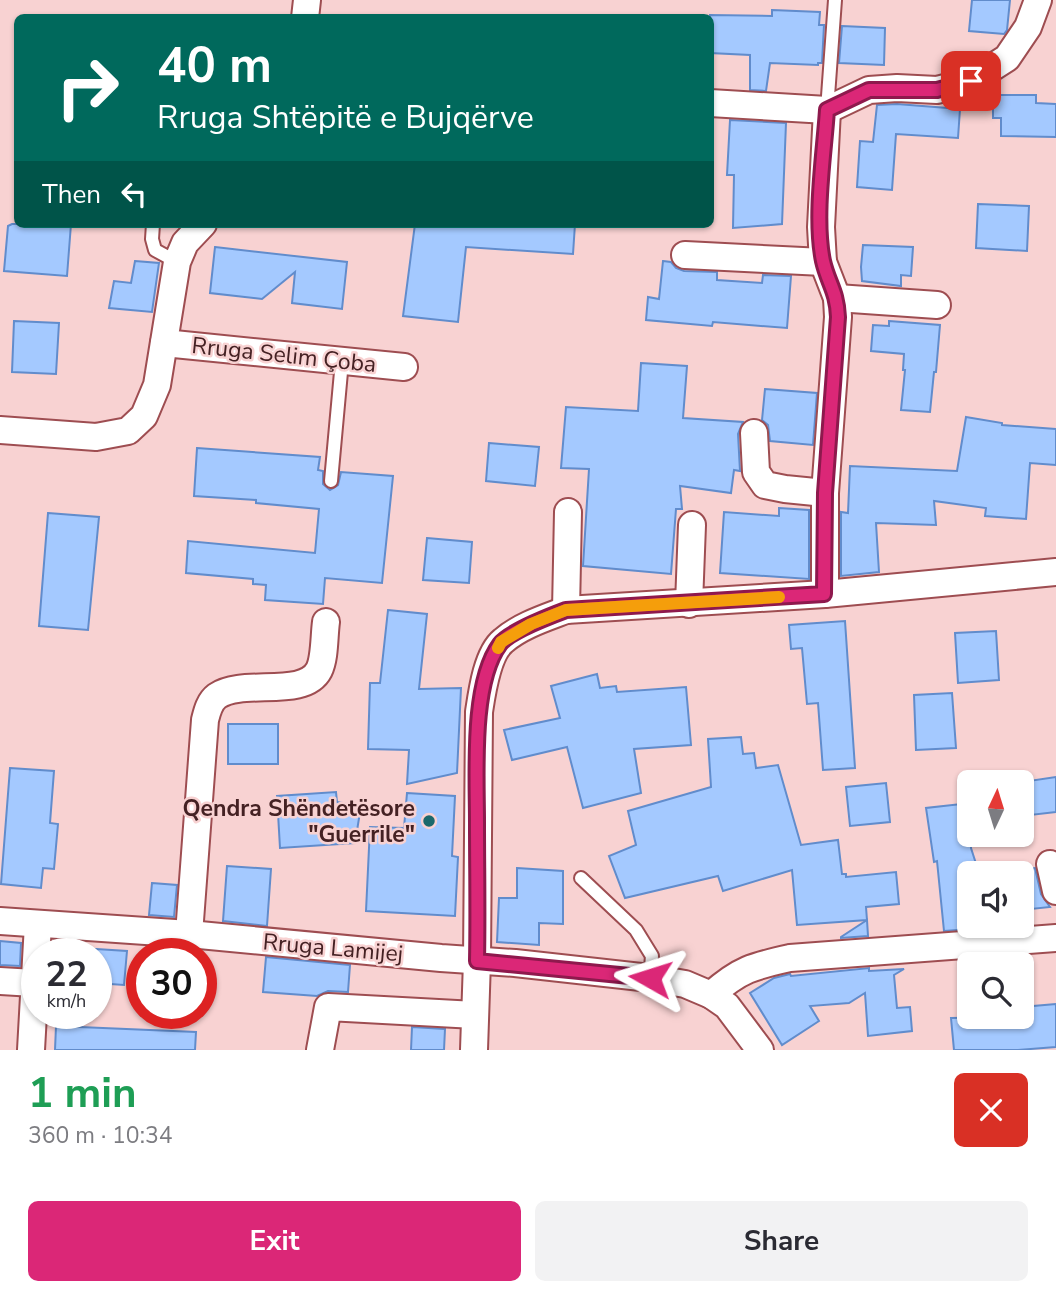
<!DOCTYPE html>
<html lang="en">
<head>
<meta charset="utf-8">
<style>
	body { margin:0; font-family:"Nunito Sans",sans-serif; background:#f2f2f3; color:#2b2b33; height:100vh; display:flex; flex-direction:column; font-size:26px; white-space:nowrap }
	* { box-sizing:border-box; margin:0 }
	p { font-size:23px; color:#7c7c81 }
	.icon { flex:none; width:38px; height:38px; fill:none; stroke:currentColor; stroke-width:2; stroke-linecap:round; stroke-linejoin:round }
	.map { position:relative; height:1050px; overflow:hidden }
	.details { display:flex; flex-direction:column; background:#fff; flex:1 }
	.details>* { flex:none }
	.banner { position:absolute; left:14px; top:14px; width:700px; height:214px; border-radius:10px; box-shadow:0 2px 5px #0004; background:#00695c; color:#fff; overflow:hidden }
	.needle { width:46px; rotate:4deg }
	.fabs { position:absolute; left:957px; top:770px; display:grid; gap:14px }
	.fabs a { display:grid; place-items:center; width:77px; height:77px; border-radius:10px; background:#fff; box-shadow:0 2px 5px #0004; font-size:35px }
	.speed { position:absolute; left:21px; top:938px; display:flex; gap:14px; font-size:35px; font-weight:700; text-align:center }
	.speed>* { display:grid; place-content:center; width:91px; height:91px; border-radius:50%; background:#fff; box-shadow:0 2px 5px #0004; line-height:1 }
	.speed small { font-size:18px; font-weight:400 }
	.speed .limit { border:10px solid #d22; background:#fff; color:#111 }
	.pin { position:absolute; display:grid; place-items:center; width:60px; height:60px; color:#fff; margin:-30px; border-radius:14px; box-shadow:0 4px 10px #0006 }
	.me { position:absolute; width:77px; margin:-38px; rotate:276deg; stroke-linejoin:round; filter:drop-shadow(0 0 5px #0008) }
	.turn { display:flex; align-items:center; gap:24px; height:147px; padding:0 28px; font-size:32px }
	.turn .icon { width:91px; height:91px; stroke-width:2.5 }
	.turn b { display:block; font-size:49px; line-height:60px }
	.then { display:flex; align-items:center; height:66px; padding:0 28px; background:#0003; gap:14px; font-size:26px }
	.round { display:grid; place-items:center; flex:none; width:74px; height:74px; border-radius:10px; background:#f2f2f3 }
	.head { display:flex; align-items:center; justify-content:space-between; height:119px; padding:0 28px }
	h1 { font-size:42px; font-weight:700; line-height:52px; color:#1e9e55 }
	.primary-button { display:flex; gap:14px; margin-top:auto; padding:14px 28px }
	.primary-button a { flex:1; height:80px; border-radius:10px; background:#db2777; color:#fff; font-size:28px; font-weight:700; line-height:80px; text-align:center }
	.primary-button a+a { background:#f2f2f3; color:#2b2b33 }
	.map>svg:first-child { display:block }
</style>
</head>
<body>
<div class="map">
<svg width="1056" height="1050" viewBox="0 0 1056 1050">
	<rect width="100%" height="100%" fill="#f8d2d2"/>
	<!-- building -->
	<g fill="#a4c9ff" stroke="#618ccc" stroke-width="2">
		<path d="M972,0h38l-3,30 -3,4 -35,-3z"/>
		<path d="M772,10l48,2 -1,13h5l-2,38h-4v2l-48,-2 -4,28 -16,-1v-35l-40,-2v-38l62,1z"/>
		<path d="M842,26l43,2 -1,37 -45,-2z"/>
		<path d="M993,95h43v8l20,1v33l-55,-1v-18h-8z"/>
		<path d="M897,104l63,5 -2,29 -62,-4 -4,56 -35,-3 3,-46 13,1 4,-37z"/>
		<path d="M730,120l56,3 -4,101 -49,4 1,-53h-7z"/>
		<path d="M978,204l51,2 -2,45 -51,-3z"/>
		<path d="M12,224h59l-4,52 -63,-5 4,-45z"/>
		<path d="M415,224h160l-2,30 -107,-7 -8,75 -55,-6z"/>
		<path d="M863,245l50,2 -2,29 -10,-1v11l-39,-5 -1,-14z"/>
		<path d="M215,247l132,15 -5,47 -50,-6 3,-31 -33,27 -52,-6z"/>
		<path d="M135,261l24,2 -7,49 -43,-4 5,-27 17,2z"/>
		<path d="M663,261l8,1 5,6 8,3 33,1v8l45,3 1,-8 28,1 -4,52 -74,-6 -1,4 -66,-6 2,-23 11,2z"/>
		<path d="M14,321l45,2 -3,51 -44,-2z"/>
		<path d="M889,321l51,4 -4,47h-2l-4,40 -29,-2 4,-40h-2l1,-16 -33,-3 2,-26 16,1z"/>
		<path d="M641,363l46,3 -4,52 60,4 -5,12 2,37 -6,-1 -3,23 -51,-7 2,23h-6l-5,65 -88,-8 6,-97 -28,-1 5,-61 72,4z"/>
		<path d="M765,389l52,4 -4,52 -43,-4 -2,-16 -6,-5z"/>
		<path d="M966,417l36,6v2l54,4v36l-26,-2 -4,56 -41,-3 1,-8 -52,-7 2,24 -60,-2 3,49 -38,4v-64l7,1 2,-47 107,5z"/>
		<path d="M489,443l50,4 -4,39 -49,-5z"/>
		<path d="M197,448l123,9 -2,13 5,1v13l7,6 8,-5 3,-13 52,4 -11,107 -57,-5 -2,26 -58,-4 1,-15 -13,-1v-5l-67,-6 2,-32 127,12 4,-44 -63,-6v-3l-62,-4z"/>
		<path d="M779,508l30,2v69l-89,-6 4,-61 55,4z"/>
		<path d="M48,513l51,4 -11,113 -49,-4z"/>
		<path d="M427,538l45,4 -3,41 -46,-3z"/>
		<path d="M388,610l39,4 -8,75 42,-1 -4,85 -50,11 2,-34 -41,-1 2,-66h10z"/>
		<path d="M845,621l10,147 -32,2 -5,-67 -11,1 -5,-56 -11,1 -2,-24z"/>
		<path d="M996,631l3,49 -41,3 -3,-50z"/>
		<path d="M597,674l3,14 16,-2 1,6 69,-5 5,58 -57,4 7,44 -58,15 -16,-61 -55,13 -8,-30 56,-12 -9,-32z"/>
		<path d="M952,693l4,55 -40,2 -2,-55z"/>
		<rect x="228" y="724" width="50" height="40"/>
		<path d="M741,737l2,17 11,-1 2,15 22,-3 23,80 37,-5 4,34h4v3l50,-5 3,32 -33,3 1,13 -70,5 -5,-55 -69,21 -5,-15 -93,22 -16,-42 27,-11 -8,-34 83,-24 -3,-48z"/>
		<path d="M10,768l44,3 -4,52 8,1 -4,45 -11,-1 -2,20 -40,-4z"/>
		<path d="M1056,777v35l-34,4v-34z"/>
		<path d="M886,783l4,39 -40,4 -4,-39z"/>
		<path d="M336,792l1,10 24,4 -6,37 -75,5 -3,-52z"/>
		<path d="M407,793l48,3 -3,60 6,1 -3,59 -89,-5 4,-84 34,1z"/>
		<path d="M970,803l1,45 8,25h-9v53l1,3 -27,2 -7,-70 -3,1 -8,-54z"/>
		<path d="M227,866l44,3 -4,57 -44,-5z"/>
		<path d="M517,868l46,3v53l-24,-1v22l-42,-3 2,-44h18z"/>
		<path d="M1035,868l6,26 9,13 -28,3v-41z"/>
		<path d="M152,883l25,2 -3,32 -25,-2z"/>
		<path d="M867,920l1,16 -27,2v-1z"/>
		<path d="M0,941l21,2 -1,23 -20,-1z"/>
		<path d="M96,949l31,2 -3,34 -28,-2z"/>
		<path d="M266,957l84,8 -2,27 -20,-1 -11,5 -54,-4z"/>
		<path d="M869,968v3l35,-2 -10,6 3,33 13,-1 2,24 -44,5 -3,-43 -16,10 -39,3 9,15 -37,24 -32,-52 24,-15 16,-4 1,2z"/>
		<path d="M1056,1004v43l-38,3h-64l-3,-32 71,-1v-10z"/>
		<path d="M56,1026l140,6 -1,18h-140z"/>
		<path d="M412,1027l33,2 -1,21h-33z"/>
	</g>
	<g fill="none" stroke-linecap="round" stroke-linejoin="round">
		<defs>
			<g id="lane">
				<path d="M827,110l8,-110"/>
				<path d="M153,224l-1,15 3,11 22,12"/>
				<path d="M331,481l11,-120"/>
				<path d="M581,878l55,52 16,26 -2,22"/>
			</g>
			<g id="street">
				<path d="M305,18l2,-18"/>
				<path d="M710,103l117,7 42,-20 28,-2 40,2 34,-9 36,-23 21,-31 10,-27"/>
				<path d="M685,255l138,7"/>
				<path d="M837,298l100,7"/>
				<path d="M164,343l240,24"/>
				<path d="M0,430l96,7 32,-6 16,-15 13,-31 20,-123 8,-19 18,-19"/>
				<path d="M754,433l2,39 9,13 20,4 40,4"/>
				<path d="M825,594v-101l13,-176 -1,-19 -14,-36 -2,-35 6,-117"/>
				<path d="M689,604l3,-79"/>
				<path d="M566,610l2,-98"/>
				<path d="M1050,864l6,27"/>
				<path d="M0,921l189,13 252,24 74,5 135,15 35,6 26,11 16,11 33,44"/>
				<path d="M189,934l16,-214c2,-8 4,-18 12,-24 26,-18 87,3 102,-26 6,-12 5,-34 7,-48"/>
				<path d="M0,981l34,2"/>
				<path d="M711,995c29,-26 43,-29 79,-37l266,-20"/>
				<path d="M31,1050l7,-126"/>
				<path d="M320,1050l8,-43 147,8"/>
				<path d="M474,1050l3,-89 2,-249c3,-20 8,-58 24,-71 17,-15 42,-23 63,-31l259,-16 231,-22"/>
			</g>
		</defs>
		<!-- lane casing -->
		<use href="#lane" stroke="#9e4d51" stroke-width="16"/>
		<!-- street casing -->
		<use href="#street" stroke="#9e4d51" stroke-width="30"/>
		<!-- lane -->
		<use href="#lane" stroke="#fff" stroke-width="12"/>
		<!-- street -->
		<use href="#street" stroke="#fff" stroke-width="26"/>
	</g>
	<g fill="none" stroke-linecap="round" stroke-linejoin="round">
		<defs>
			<path id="route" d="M650,978l-173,-17c1,-47 0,-93 0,-139 0,-49 -6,-139 23,-178 10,-13 50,-28 66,-34l258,-16 1,-101 13,-176c-1,-26 -10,-34 -15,-56 -9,-44 1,-106 4,-151l42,-20h68l34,-9"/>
		</defs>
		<!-- route casing -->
		<use href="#route" stroke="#8e194d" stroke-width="18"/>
		<!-- route -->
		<use href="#route" stroke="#db2777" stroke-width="12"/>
		<!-- slow -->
		<path stroke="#f59e0b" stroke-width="12" d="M498,648l3,-6 30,-18 35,-14 213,-13"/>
	</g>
	<!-- markers -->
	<circle fill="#1b686b" stroke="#f8d2d2" stroke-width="2.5" cx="429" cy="821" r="7"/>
	<g text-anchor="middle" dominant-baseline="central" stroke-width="5" stroke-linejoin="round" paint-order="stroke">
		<!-- street labels -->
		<g font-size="23" fill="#442123" stroke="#f8d2d2">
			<text transform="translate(284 355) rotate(6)">Rruga Selim Çoba</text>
			<text transform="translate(333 948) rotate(5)">Rruga Lamijej</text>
		</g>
		<!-- poi labels -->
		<g font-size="23" font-weight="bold" fill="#442123" stroke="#f8d2d2" text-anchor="end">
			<text x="415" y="808">Qendra Shëndetësore<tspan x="415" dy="26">"Guerrile"</tspan></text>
		</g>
	</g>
</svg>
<div class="fabs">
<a><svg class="needle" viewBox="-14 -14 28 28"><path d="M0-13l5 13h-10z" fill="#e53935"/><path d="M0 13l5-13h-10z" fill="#7c7c81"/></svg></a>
<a><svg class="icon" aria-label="sound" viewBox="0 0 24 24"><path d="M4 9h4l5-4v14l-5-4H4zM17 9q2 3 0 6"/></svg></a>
<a><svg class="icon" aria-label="search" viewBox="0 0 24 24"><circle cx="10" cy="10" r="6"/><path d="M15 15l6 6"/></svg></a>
</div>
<div class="speed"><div>22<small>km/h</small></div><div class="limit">30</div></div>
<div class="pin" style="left:971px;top:81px;background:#d93025"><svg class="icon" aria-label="arrive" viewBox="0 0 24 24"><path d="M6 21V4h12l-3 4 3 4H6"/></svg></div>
<svg class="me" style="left:650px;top:978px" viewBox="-20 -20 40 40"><path d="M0-17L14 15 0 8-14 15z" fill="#db2777" stroke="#fff" stroke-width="4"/></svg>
<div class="banner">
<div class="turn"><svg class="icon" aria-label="right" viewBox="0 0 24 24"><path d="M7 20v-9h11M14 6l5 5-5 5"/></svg><div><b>40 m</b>Rruga Shtëpitë e Bujqërve</div></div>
<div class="then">Then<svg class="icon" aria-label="left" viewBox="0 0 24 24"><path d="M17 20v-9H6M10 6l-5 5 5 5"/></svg></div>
</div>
</div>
<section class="details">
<div class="head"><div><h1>1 min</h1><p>360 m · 10:34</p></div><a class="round" style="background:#d93025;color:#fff"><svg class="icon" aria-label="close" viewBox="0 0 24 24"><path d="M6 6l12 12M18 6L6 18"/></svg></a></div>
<div class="primary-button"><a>Exit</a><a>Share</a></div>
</section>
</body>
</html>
